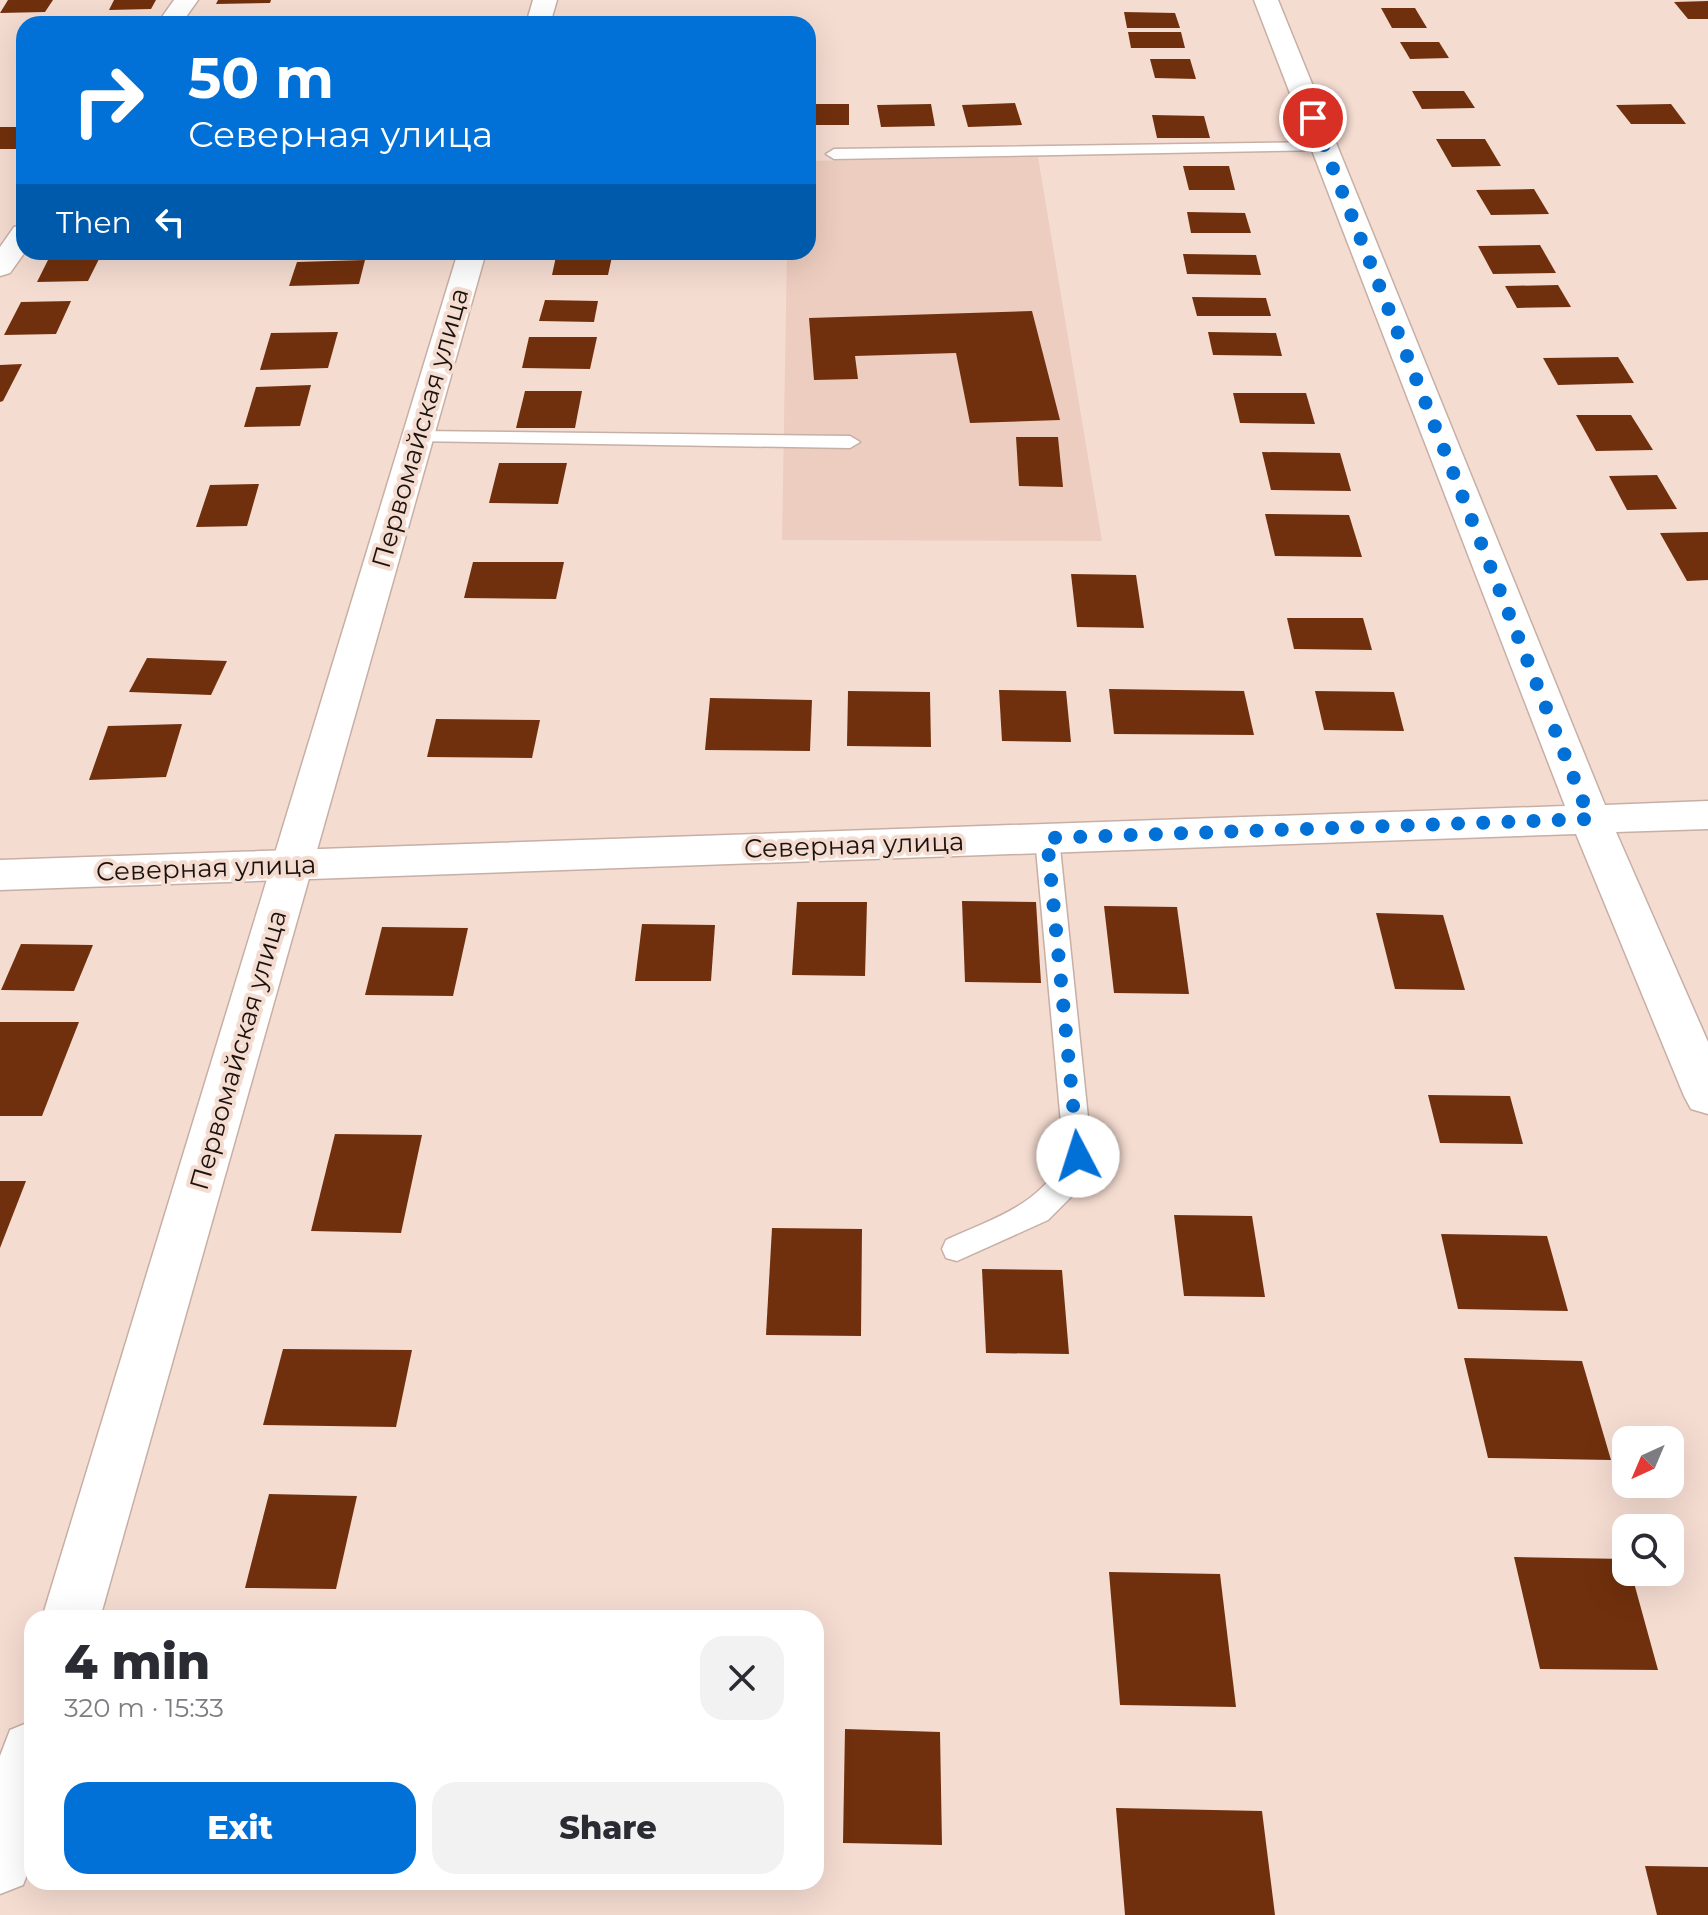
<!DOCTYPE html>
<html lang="en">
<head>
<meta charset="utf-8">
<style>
	body { margin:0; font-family:Montserrat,sans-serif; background:#f2f2f3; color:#2b2b33; height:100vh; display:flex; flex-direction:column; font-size:30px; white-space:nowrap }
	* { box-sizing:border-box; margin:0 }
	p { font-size:26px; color:#7c7c81 }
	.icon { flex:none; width:44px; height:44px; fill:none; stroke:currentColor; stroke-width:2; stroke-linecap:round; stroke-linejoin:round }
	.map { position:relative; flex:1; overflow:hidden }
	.drawer { position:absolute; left:24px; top:1610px; width:800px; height:280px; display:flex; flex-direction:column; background:#fff; border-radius:24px; box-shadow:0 8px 32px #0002 }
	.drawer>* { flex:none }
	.banner { position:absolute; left:16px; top:16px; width:800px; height:244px; border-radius:24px; box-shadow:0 8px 32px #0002; background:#0171d8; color:#fff; overflow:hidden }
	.needle { width:52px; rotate:224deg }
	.buttons { position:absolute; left:1612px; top:1426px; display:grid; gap:16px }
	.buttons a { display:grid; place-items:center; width:72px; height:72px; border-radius:16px; background:#fff; box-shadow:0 8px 32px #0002; font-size:40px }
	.pin { position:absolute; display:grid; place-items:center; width:68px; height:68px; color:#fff; margin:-34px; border:4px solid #fff; border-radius:50%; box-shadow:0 2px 8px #0007 }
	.me { position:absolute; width:88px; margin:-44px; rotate:355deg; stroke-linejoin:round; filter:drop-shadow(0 0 6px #0008) }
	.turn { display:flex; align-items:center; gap:28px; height:168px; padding:0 40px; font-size:36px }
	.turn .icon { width:104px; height:104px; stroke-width:2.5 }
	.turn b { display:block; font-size:56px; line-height:68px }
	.then { display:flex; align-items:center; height:76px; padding:0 40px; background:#0003; gap:16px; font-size:30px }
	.round { display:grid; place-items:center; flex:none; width:84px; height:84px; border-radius:24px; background:#f2f2f3 }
	.overview { display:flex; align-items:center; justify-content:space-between; height:136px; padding:0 40px }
	h1 { font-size:48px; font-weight:800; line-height:60px }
	.action { display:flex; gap:16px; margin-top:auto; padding:16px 40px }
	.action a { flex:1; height:92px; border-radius:24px; background:#0171d8; color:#fff; font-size:32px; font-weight:800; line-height:92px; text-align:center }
	.action a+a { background:#f2f2f3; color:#2b2b33 }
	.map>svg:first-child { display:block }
</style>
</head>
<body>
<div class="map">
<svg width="1708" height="1915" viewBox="0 0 1708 1915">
	<rect width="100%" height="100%" fill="#f5dcd1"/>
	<!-- built -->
	<path fill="#edcdbf" d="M1038,157l64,384 -320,-1 5,-288h21v-91z"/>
	<!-- building -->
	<g fill="#71300d">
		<path d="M8,0h45l-8,12 -45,1z"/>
		<path d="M114,0h42l-5,9 -42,1z"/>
		<path d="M218,0h53l-1,3 -54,1z"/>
		<path d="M1708,1v18h-20l-14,-17z"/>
		<path d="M1381,8h34l12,20h-35z"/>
		<path d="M1124,12l51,1 5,15h-53z"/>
		<path d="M1128,32h53l4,16h-54z"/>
		<path d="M1400,42h39l10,16 -39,1z"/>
		<path d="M1150,59h40l6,20 -41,-1z"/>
		<path d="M1412,91h52l11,17 -53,1z"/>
		<path d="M1015,103l7,22 -54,2 -6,-22z"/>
		<rect x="808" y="104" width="41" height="21"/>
		<path d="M931,104l4,22 -54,1 -4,-22z"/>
		<path d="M1671,104l15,20h-55l-15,-19z"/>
		<path d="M1152,115l52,1 6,22h-53z"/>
		<rect x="0" y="127" width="24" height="22"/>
		<path d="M1436,139h49l16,27 -49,1z"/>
		<path d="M1183,166h46l6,24h-46z"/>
		<path d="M1534,189l15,25 -58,1 -15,-25z"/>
		<path d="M1187,212l58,1 6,20h-60z"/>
		<path d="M1540,245l16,28 -63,1 -15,-28z"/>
		<path d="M557,252h56l-5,23h-56z"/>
		<path d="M1183,254l73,1 5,20 -74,-1z"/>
		<path d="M99,259l-11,22 -51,1 11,-22z"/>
		<path d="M365,260l-6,24 -70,2 8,-24z"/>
		<path d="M1558,285l13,22 -54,1 -12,-22z"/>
		<path d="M1192,297l74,1 5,18h-74z"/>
		<path d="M545,300l53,1 -4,21 -55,-1z"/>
		<path d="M71,301l-15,33 -52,1 17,-33z"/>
		<path d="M1032,311l28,109 -90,3 -14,-70 -101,3 3,23 -44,1 -5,-62z"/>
		<path d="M338,332l-10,36 -68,2 11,-37z"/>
		<path d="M1208,332l68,1 6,23 -69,-1z"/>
		<path d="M529,337h68l-7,32 -68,-1z"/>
		<path d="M1618,357l16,26 -76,2 -15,-27z"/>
		<path d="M22,364l-19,37 -3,1v-37z"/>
		<path d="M311,385l-11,41 -56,1 12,-40z"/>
		<path d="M525,391h57l-7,37h-59z"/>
		<path d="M1233,393h73l9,31 -75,-1z"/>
		<path d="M1576,415h55l22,35 -57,1z"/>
		<path d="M1016,437h42l5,50 -44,-1z"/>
		<path d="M1262,452l78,1 11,38 -80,-1z"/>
		<path d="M499,463h68l-9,41 -69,-1z"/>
		<path d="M1657,475l20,34 -50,1 -18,-34z"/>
		<path d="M259,484l-12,42 -51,1 14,-42z"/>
		<path d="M1265,514l84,1 13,42 -87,-1z"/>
		<path d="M1708,532v48l-21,1 -27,-48z"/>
		<path d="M473,562h91l-8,37 -92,-1z"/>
		<path d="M1071,574l65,1 8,53 -67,-1z"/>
		<path d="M1287,618h76l9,32 -78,-1z"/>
		<path d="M147,658l80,3 -16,34 -82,-3z"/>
		<path d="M1109,689l135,2 10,44 -140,-1z"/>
		<path d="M999,690l67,1 5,51 -69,-1z"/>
		<path d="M848,691l82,1 1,55 -84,-1z"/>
		<path d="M1315,691l79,1 10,39 -80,-1z"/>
		<path d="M710,698l102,2 -2,51 -105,-1z"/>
		<path d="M436,719l104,1 -8,38 -105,-1z"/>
		<path d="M182,724l-16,53 -77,3 19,-54z"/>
		<path d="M962,901l74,1 5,81 -76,-1z"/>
		<path d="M797,902h70l-2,74 -73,-1z"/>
		<path d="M1104,906l73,1 12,87 -75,-1z"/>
		<path d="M1376,913l67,2 22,75 -70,-1z"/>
		<path d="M642,924l73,1 -4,56h-76z"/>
		<path d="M382,927l86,1 -15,68 -88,-1z"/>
		<path d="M21,944l72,1 -19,46 -73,-1z"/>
		<path d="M0,1022h79l-37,94h-42z"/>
		<path d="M1428,1095l82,1 13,48 -83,-1z"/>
		<path d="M335,1134l87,1 -21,98 -90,-2z"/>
		<path d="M0,1181h26l-26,67z"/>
		<path d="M1174,1215l78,1 13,81 -81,-1z"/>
		<path d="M772,1228l90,1 -1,107 -95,-1z"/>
		<path d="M1441,1234l106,2 21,75 -110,-2z"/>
		<path d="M982,1269l80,1 7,84 -83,-1z"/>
		<path d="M283,1349l129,1 -16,77 -133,-2z"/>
		<path d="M1464,1358l118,3 29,99 -123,-2z"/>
		<path d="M269,1494l88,2 -21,93 -91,-1z"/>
		<path d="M1514,1557l112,2v13h5l27,98 -118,-1z"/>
		<path d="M1109,1572l111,2 16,133 -116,-2z"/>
		<path d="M845,1729l95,3 2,113 -99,-2z"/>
		<path d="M1116,1808l146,3 13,104h-150z"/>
		<path d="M1645,1866l63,1v48h-51z"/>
	</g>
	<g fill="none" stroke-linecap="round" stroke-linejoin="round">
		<defs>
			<g id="service">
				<path d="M1325,142l8,5 -3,3 -496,9 -8,-5 8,-5z"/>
				<path d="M418,431l432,5 10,6 -10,6 -439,-7 -3,-4z"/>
				<path d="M1047,830l9,2 3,6 33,318 -16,36 -28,28 -91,41 -11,-3 -4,-9 4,-9c46,-21 96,-35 118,-84l-29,-318 3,-6z"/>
			</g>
			<g id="minor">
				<path d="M174,0h24l-17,24h-24z"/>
				<path d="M533,0h24l-7,24h-24z"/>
				<path d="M24,225l1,27 -15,21 -10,3v-29l14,-20z"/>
				<path d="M458,252h28l-386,1366h-58z"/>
				<path d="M32,1721v141l-9,23 -23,9v-138l10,-26z"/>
			</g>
			<path id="tertiary" d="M1254,0h24l327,805 103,-4v28l-92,3 92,210v72l-17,-5 -7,-13 -108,-262 -1576,56v-30l1565,-54z"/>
		</defs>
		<!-- service casing -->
		<use href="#service" stroke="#c7afa5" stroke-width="3"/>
		<!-- minor casing -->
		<use href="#minor" stroke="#c7afa5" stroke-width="3"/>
		<!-- tertiary casing -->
		<use href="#tertiary" stroke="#c7afa5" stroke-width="3"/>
		<!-- service -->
		<use href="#service" fill="#fff" fill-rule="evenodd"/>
		<!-- minor -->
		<use href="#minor" fill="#fff" fill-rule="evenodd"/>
		<!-- tertiary -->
		<use href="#tertiary" fill="#fff" fill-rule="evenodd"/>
	</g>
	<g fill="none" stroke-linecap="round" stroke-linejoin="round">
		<!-- route -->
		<path stroke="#0171d8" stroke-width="14" stroke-dasharray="0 25.2" d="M1078,1156l-31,-318 543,-19 -277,-701"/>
	</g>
	<g text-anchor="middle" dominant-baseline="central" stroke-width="8" stroke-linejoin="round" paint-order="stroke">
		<!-- street labels -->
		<g font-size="26" fill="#1a120e" stroke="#f5dcd1">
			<text transform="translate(420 428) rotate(-74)">Первомайская улица</text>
			<text transform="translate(854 845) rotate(-2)">Северная улица</text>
			<text transform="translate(206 868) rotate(-2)">Северная улица</text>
			<text transform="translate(238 1050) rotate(-74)">Первомайская улица</text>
		</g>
	</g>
</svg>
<div class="buttons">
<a><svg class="needle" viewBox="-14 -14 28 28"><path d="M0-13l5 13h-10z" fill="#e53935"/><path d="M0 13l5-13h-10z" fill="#7c7c81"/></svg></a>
<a><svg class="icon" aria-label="search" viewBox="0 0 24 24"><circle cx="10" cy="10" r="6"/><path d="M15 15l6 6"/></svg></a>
</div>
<div class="pin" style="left:1313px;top:118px;background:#d93025"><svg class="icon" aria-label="arrive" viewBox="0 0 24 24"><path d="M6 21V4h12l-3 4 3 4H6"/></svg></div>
<svg class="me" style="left:1078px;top:1156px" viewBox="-20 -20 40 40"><circle r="19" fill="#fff"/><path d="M0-13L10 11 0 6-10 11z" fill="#0171d8"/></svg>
<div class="banner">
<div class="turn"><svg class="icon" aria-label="right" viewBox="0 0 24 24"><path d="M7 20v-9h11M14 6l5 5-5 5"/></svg><div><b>50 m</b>Северная улица</div></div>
<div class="then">Then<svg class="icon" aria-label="left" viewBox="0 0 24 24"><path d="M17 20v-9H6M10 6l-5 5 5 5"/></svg></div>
</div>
<section class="drawer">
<div class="overview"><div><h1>4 min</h1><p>320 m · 15:33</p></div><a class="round"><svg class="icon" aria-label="close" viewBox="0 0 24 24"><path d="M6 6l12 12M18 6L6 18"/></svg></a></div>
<div class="action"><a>Exit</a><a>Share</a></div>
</section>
</div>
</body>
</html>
